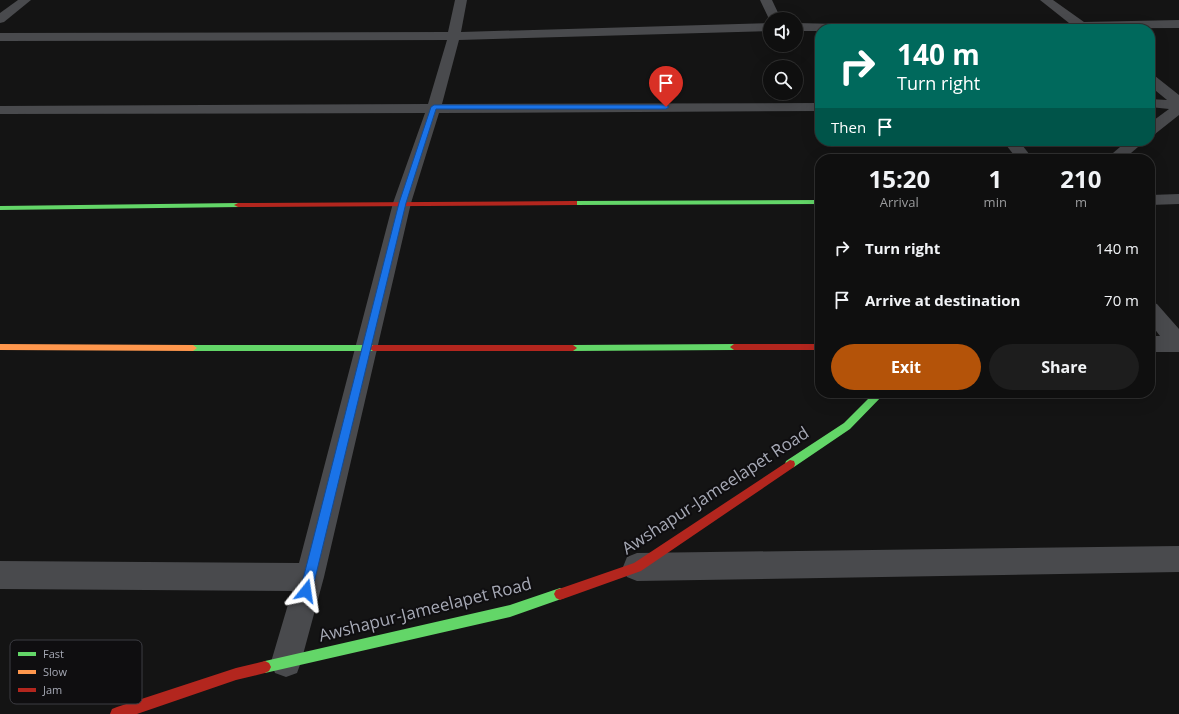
<!DOCTYPE html>
<html lang="en">
<head>
<meta charset="utf-8">
<style>
	body { margin:0; font-family:"Open Sans",sans-serif; background:#1d1d1d; color:#f1f3f6; height:100vh; display:flex; flex-direction:column; font-size:15px; white-space:nowrap }
	* { box-sizing:border-box; margin:0 }
	p { font-size:13px; color:#9b9c9e }
	.icon { flex:none; width:22px; height:22px; fill:none; stroke:currentColor; stroke-width:2; stroke-linecap:round; stroke-linejoin:round }
	.map { position:relative; flex:1; overflow:hidden }
	.panel { position:absolute; left:815px; top:154px; width:340px; height:244px; display:flex; flex-direction:column; background:#0f0f0f; border-radius:16px; box-shadow:0 4px 16px #0002,0 0 0 1px #2f2f2f }
	.panel>* { flex:none }
	.guide { position:absolute; left:815px; top:24px; width:340px; height:122px; border-radius:16px; box-shadow:0 4px 16px #0002,0 0 0 1px #2f2f2f; background:#00695c; color:#fff; overflow:hidden }
	.fabs { position:absolute; left:763px; top:12px; display:grid; gap:8px }
	.fabs a { display:grid; place-items:center; width:40px; height:40px; border-radius:50%; background:#0f0f0f; box-shadow:0 4px 16px #0002,0 0 0 1px #2f2f2f; font-size:20px }
	.pin { position:absolute; display:grid; place-items:center; width:34px; height:34px; color:#fff; margin:-41px -17px; border-radius:50% 50% 50% 0; rotate:-45deg; box-shadow:0 0 4px #0007 }
	.pin .icon { rotate:45deg }
	.me { position:absolute; width:44px; margin:-22px; rotate:15deg; stroke-linejoin:round; filter:drop-shadow(0 0 3px #0008) }
	.turn { display:flex; align-items:center; gap:14px; height:84px; padding:0 16px; font-size:18px }
	.turn .icon { width:52px; height:52px; stroke-width:2.5 }
	.turn b { display:block; font-size:28px; line-height:34px }
	.then { display:flex; align-items:center; height:38px; padding:0 16px; background:#0003; gap:8px; font-size:15px }
	.eta { display:flex; justify-content:space-evenly; align-items:center; height:68px; text-align:center }
	.eta b { font-size:24px; font-weight:700; line-height:28px }
	.action { display:flex; gap:8px; margin-top:auto; padding:8px 16px }
	.action a { flex:1; height:46px; border-radius:24px; background:#b45309; color:#fff; font-size:16px; font-weight:700; line-height:46px; text-align:center }
	.action a+a { background:#1d1d1d; color:#f1f3f6 }
	ul { padding:0; list-style:none }
	li { display:flex; align-items:center; gap:12px; height:52px; padding:0 16px }
	li div { flex:1 }
	li b { display:block; font-size:15px }
	li em { font-style:normal }
	.map>svg:first-child { display:block }
</style>
</head>
<body>
<div class="map">
<svg width="1179" height="714" viewBox="0 0 1179 714">
	<rect width="100%" height="100%" fill="#141414"/>
	<g fill="none" stroke-linecap="round" stroke-linejoin="round">
		<!-- street -->
		<g fill="#494a4d" fill-rule="evenodd">
			<path d="M18,0h13l-27,22 -4,1v-10z"/>
			<path d="M455,0h12l-6,32 309,-9v8l-311,9 -17,64 378,-1v8l-381,2 -28,90 -87,374 -23,85 -4,11 -11,4 -11,-4 -4,-11 21,-71 -292,-2v-28l299,2 94,-360 32,-90 -425,1v-8l428,-2 19,-64 -447,1v-8l448,-1z"/>
			<path d="M760,0h12l9,19h-11v2z"/>
			<path d="M1040,0h13l31,22 95,-2v8l-235,1 2,-3 4,-1 119,-2z"/>
			<path d="M796,23l86,2 4,1 2,3h-68v2h-24z"/>
			<path d="M1150,75l5,1 24,19v20l-24,19 -5,2v-13l19,-14 -19,-2v-8l17,1 -17,-14z"/>
			<path d="M1003,141h16l14,18h-16z"/>
			<path d="M1127,141h18l-21,18h-18z"/>
			<path d="M1179,194v10l-29,1v-10z"/>
			<path d="M1150,302l7,2 22,25v23h-29v-16h10l-10,-13z"/>
			<path d="M1179,546v26l-542,9 -10,-4 -4,-10 4,-10 10,-4z"/>
		</g>
		<!-- fast -->
		<g fill="#63d668" fill-rule="evenodd">
			<path d="M820,200v4l-246,1 -4,-2 4,-2z"/>
			<path d="M238,203h3v4l-241,3v-4z"/>
			<path d="M734,344l4,3 -4,3 -161,1 -4,-3 4,-3z"/>
			<path d="M193,345h180l4,3 -4,3h-180l-4,-3z"/>
			<path d="M874,393h11l-35,36 -56,38 -4,1 -4,-1 -1,-3 1,-3 58,-38z"/>
			<path d="M560,588l4,2 2,4 -2,4 -54,19 -245,56 -4,-2 -2,-4 2,-4 4,-2 245,-56z"/>
		</g>
		<!-- slow -->
		<path fill="#ff974d" fill-rule="evenodd" d="M0,344l193,1 4,3 -4,3 -193,-1z"/>
		<!-- jam -->
		<g fill="#b3261e" fill-rule="evenodd">
			<path d="M574,201h3v4l-339,2 -4,-2 4,-2z"/>
			<path d="M734,344h86v6h-86l-4,-3z"/>
			<path d="M373,345h200l4,3 -4,3h-200l-4,-3z"/>
			<path d="M790,460l4,1 1,3 -1,3 -153,104 -81,29 -4,-2 -2,-4 2,-4 78,-27z"/>
			<path d="M265,661l4,2 2,4 -2,4 -4,2 -29,7 -99,34h-27l2,-5 5,-2 119,-39z"/>
		</g>
	</g>
	<!-- route -->
	<path fill="#1a73e8" stroke="#114b97" d="M434,105h232l3,2 -3,2h-230l-30,94 -94,388 -1,4 -5,2 -4,-2 -2,-4 99,-388 32,-96z"/>
	<g text-anchor="middle" dominant-baseline="central" stroke-width="4" stroke-linejoin="round" paint-order="stroke">
		<!-- near-street labels -->
		<g font-size="17" fill="#a6a9b5" stroke="#0f0e10">
			<text transform="translate(715 490) rotate(-33)">Awshapur-Jameelapet Road</text>
			<text transform="translate(425 609) rotate(-14)">Awshapur-Jameelapet Road</text>
		</g>
	</g>
	<!-- legend -->
	<rect x="10" y="640" width="132" height="64" rx="6" fill="#0f0e10" stroke="#3c3c42" stroke-width="1"/>
	<rect x="18" y="652" width="18" height="4" fill="#63d668"/>
	<rect x="18" y="670" width="18" height="4" fill="#ff974d"/>
	<rect x="18" y="688" width="18" height="4" fill="#b3261e"/>
	<g font-size="11" fill="#a6a9b5">
		<text x="43" y="658">Fast</text>
		<text x="43" y="676">Slow</text>
		<text x="43" y="694">Jam</text>
	</g>
</svg>
<div class="fabs">
<a><svg class="icon" aria-label="sound" viewBox="0 0 24 24"><path d="M4 9h4l5-4v14l-5-4H4zM17 9q2 3 0 6"/></svg></a>
<a><svg class="icon" aria-label="search" viewBox="0 0 24 24"><circle cx="10" cy="10" r="6"/><path d="M15 15l6 6"/></svg></a>
</div>
<div class="pin" style="left:666px;top:107px;background:#d93025"><svg class="icon" aria-label="arrive" viewBox="0 0 24 24"><path d="M6 21V4h12l-3 4 3 4H6"/></svg></div>
<svg class="me" style="left:306px;top:591px" viewBox="-20 -20 40 40"><path d="M0-17L14 15 0 8-14 15z" fill="#1a73e8" stroke="#fff" stroke-width="4"/></svg>
<div class="guide">
<div class="turn"><svg class="icon" aria-label="right" viewBox="0 0 24 24"><path d="M7 20v-9h11M14 6l5 5-5 5"/></svg><div><b>140 m</b>Turn right</div></div>
<div class="then">Then<svg class="icon" aria-label="arrive" viewBox="0 0 24 24"><path d="M6 21V4h12l-3 4 3 4H6"/></svg></div>
</div>
<section class="panel">
<div class="eta">
<div><b>15:20</b><p>Arrival</p></div>
<div><b>1</b><p>min</p></div>
<div><b>210</b><p>m</p></div>
</div>
<ul>
<li><svg class="icon" aria-label="right" viewBox="0 0 24 24"><path d="M7 20v-9h11M14 6l5 5-5 5"/></svg><div><b>Turn right</b></div><em>140 m</em></li>
<li><svg class="icon" aria-label="arrive" viewBox="0 0 24 24"><path d="M6 21V4h12l-3 4 3 4H6"/></svg><div><b>Arrive at destination</b></div><em>70 m</em></li>
</ul>
<div class="action"><a>Exit</a><a>Share</a></div>
</section>
</div>
</body>
</html>
